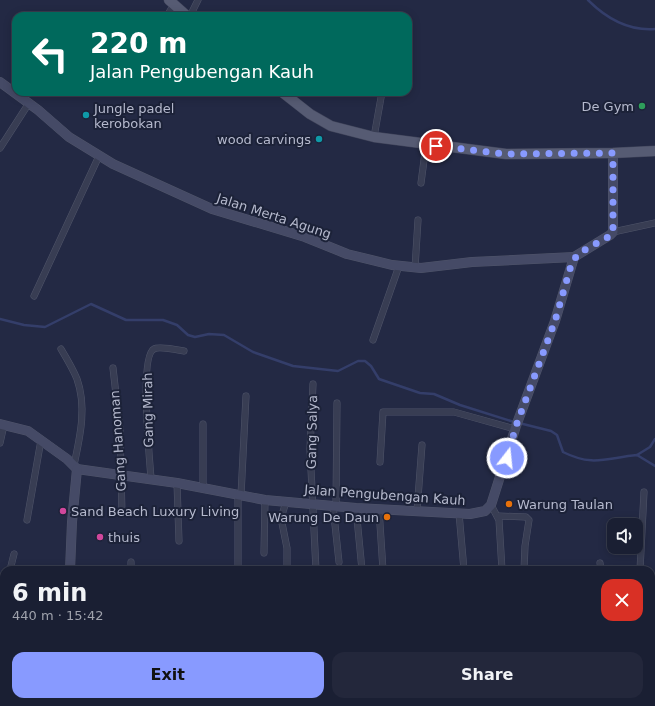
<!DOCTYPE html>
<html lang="en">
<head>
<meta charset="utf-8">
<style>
	body { margin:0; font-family:"DejaVu Sans",sans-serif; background:#23273b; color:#f1f3f6; height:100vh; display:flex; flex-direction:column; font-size:15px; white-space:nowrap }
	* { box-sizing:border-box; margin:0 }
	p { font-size:13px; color:#9fa2ac }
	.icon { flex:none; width:22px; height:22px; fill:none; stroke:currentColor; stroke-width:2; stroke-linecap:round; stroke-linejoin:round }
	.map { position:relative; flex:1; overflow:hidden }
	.details { position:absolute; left:0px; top:566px; width:655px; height:140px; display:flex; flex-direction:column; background:#1a1f33; border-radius:12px 12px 0 0; box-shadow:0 2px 10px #0003,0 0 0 1px #383d4e }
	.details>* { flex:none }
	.guide { position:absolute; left:12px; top:12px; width:400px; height:84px; border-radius:12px; box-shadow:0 2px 10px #0003,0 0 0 1px #383d4e; background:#00695c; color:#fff; overflow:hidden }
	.fabs { position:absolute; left:607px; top:518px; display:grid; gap:8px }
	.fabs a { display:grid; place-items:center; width:36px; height:36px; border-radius:8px; background:#1a1f33; box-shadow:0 2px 10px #0003,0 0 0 1px #383d4e; font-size:20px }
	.pin { position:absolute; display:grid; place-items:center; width:34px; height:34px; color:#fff; margin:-17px; border:2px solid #fff; border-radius:50%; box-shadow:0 1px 4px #0007 }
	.me { position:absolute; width:44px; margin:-22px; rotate:16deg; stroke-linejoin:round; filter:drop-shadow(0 0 3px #0008) }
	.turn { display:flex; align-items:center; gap:14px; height:84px; padding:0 12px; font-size:18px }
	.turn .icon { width:52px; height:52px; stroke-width:2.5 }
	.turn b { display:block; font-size:28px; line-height:34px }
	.round { display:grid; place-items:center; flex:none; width:42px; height:42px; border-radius:12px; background:#23273b }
	.headline { display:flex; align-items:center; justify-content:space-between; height:68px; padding:0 12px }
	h1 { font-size:24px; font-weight:600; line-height:30px }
	.cta { display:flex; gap:8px; margin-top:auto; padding:8px 12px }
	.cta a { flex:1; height:46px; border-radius:12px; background:#889aff; color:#111; font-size:16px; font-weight:600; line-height:46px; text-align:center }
	.cta a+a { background:#23273b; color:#f1f3f6 }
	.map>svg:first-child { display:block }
</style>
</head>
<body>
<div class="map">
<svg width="655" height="706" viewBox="0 0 655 706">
	<rect width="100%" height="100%" fill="#232944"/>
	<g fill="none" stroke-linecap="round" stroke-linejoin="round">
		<!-- stream -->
		<g stroke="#343e6a" stroke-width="2.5">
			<path d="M588,0c18,18 41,31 67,29"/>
			<path d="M0,319l24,6 21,2 46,-23 35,16h37l14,5 11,10 7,2 14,-3 15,1 29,17 40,14 45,5 20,-10h7l6,5 8,13 41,14 14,1 26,11 54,17"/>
			<path d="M519,423l32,8 6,4 6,17c30,15 43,6 74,3l18,11"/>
			<path d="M637,455l13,-8 5,-8"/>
		</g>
		<defs>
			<g id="street">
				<path d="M167,16l7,-12"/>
				<path d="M190,16l8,-16"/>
				<path d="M374,137l8,-45"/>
				<path d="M0,148l29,-45"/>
				<path d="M421,183l5,-38"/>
				<path d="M613,232l42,-9"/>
				<path d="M415,268l3,-48"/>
				<path d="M34,296l65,-140"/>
				<path d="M373,340l26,-74"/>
				<path d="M61,349c6,10 12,20 16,30 10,28 3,58 -3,86"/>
				<path d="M113,368l7,62 2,84"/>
				<path d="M313,384l-3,65 6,121"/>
				<path d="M203,424v64"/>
				<path d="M0,443l4,-18"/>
				<path d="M380,462l3,-50h71l61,17"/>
				<path d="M151,479c-1,-18 -12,-123 3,-130 5,-3 24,1 30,2"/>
				<path d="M177,483l2,58"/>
				<path d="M241,495l5,-99"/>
				<path d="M286,502l-5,16 6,30v22"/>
				<path d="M491,505l8,15 3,50"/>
				<path d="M333,506l6,56"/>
				<path d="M336,506l1,-103"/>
				<path d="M356,508l6,62"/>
				<path d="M379,509l4,61"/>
				<path d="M417,511l5,-66"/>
				<path d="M459,513l5,57"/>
				<path d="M498,516l28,1 3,3 -4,26 -1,24"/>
				<path d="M27,520l14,-80"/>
				<path d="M264,553l1,-53"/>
				<path d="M131,562v8"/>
				<path d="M600,563l1,7"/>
				<path d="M10,570l4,-16"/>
				<path d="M238,570v-75"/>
				<path d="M640,570l4,-78"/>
				<path d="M0,620l4,-20"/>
				<path d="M651,621h4"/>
				<path d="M135,702v4"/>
				<path d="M206,702v4"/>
				<path d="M271,702v4"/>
				<path d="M373,702l1,4"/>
				<path d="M393,702v4"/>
				<path d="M473,702v4"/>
				<path d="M585,702v4"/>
				<path d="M649,706v-4"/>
			</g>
			<g id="secondary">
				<path d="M0,82l38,28 31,27 44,27 99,45 93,28 42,17 45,11 29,3 51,-6 102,-5"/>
				<path d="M0,424l28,7 39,28 10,10 100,14 88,17 91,8 114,6 15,-3 6,-6 25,-79 39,-105 19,-64 36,-22 3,-3v-79"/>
				<path d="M70,570l2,-48 5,-53"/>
				<path d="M0,669l4,1"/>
				<path d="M102,702l6,4"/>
			</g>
			<g id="primary">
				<path d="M169,0l18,16"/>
				<path d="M282,92l28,22 21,12 43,11 132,17 107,-1 42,-2"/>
			</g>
		</defs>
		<!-- street casing -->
		<use href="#street" stroke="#50556a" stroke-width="7"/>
		<!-- secondary casing -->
		<use href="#secondary" stroke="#50556a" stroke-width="10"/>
		<!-- primary casing -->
		<use href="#primary" stroke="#3f4359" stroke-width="11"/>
		<!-- street -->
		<use href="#street" stroke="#383d53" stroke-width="6"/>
		<!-- secondary -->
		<use href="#secondary" stroke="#454a66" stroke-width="9"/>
		<!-- primary -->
		<use href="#primary" stroke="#565b73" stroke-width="10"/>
	</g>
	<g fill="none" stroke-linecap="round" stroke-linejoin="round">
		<!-- route -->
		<path stroke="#889aff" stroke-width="7" stroke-dasharray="0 12.6" d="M436,146l70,8 107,-1v79l-3,4 -31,17 -7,9 -17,59 -39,105 -9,32"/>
	</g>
	<!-- markers -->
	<circle fill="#2e9e5b" stroke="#1c2238" stroke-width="1.5" cx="642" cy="106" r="4"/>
	<g fill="#0f9aa8" stroke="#1c2238" stroke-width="1.5">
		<circle cx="86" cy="115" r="4"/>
		<circle cx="319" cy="139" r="4"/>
	</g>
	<g fill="#e8710a" stroke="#1c2238" stroke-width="1.5">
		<circle cx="509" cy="504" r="4"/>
		<circle cx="387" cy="517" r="4"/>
	</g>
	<g fill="#d1479c" stroke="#1c2238" stroke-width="1.5">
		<circle cx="63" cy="511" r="4"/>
		<circle cx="100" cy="537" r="4"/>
	</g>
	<g text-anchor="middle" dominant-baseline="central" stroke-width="4" stroke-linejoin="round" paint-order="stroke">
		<!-- poi labels -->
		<g font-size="13" fill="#b5b9cd" stroke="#1c2238" text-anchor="start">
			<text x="634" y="106" text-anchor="end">De Gym</text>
			<text x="94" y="108">Jungle padel<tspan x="94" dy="15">kerobokan</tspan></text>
			<text x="311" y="139" text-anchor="end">wood carvings</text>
			<text x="517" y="504">Warung Taulan</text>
			<text x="71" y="511">Sand Beach Luxury Living</text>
			<text x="379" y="517" text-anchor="end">Warung De Daun</text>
			<text x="108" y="537">thuis</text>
		</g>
		<!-- street labels -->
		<g font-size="13" fill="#b5b9cd" stroke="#1c2238">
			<text transform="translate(274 216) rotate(18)">Jalan Merta Agung</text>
			<text transform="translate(148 410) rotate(-91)">Gang Mirah</text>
			<text transform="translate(312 432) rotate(-89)">Gang Salya</text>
			<text transform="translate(118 441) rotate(-94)">Gang Hanoman</text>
			<text transform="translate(385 495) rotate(4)">Jalan Pengubengan Kauh</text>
		</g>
	</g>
</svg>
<div class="fabs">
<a><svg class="icon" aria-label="sound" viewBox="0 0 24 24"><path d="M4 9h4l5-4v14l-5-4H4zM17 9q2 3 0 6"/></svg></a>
</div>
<div class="pin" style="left:436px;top:146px;background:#d93025"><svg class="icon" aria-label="arrive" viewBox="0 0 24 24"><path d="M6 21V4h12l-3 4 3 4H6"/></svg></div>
<svg class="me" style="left:507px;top:458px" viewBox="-20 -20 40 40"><circle r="17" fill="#889aff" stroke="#fff" stroke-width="3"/><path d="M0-11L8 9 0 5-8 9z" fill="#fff"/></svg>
<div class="guide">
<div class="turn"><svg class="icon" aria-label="left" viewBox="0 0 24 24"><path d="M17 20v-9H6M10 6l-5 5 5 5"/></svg><div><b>220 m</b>Jalan Pengubengan Kauh</div></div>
</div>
<section class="details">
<div class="headline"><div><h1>6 min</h1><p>440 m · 15:42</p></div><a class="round" style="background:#d93025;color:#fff"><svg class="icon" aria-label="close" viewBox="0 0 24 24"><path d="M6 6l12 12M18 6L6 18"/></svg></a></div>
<div class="cta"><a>Exit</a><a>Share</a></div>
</section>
</div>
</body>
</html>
